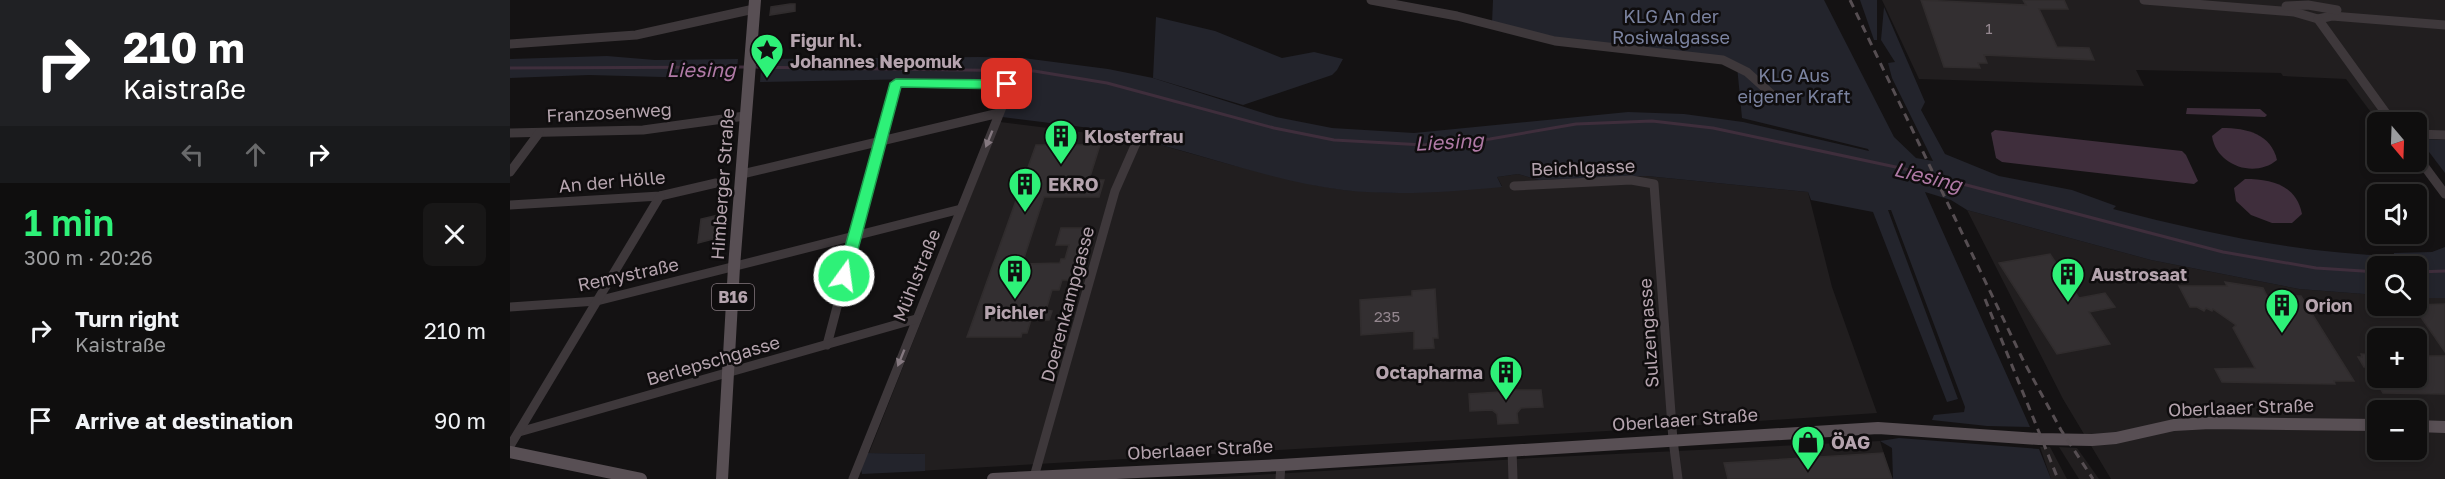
<!DOCTYPE html>
<html lang="en">
<head>
<meta charset="utf-8">
<style>
	body { margin:0; font-family:"Golos Text",sans-serif; background:#181717; color:#f1f3f6; height:100vh; display:flex; flex-direction:column; font-size:22px; white-space:nowrap }
	* { box-sizing:border-box; margin:0 }
	p { font-size:20px; color:#9b9c9e }
	.icon { flex:none; width:33px; height:33px; fill:none; stroke:currentColor; stroke-width:2; stroke-linecap:round; stroke-linejoin:round }
	.map { position:relative; flex:1; overflow:hidden }
	.details { display:flex; flex-direction:column; background:#0f0e0e; width:510px }
	.details>* { flex:none }
	.banner { background:#202124; color:#fff; overflow:hidden }
	.needle { width:39px; rotate:161deg }
	.buttons { position:absolute; left:1857px; top:112px; display:grid; gap:12px }
	.buttons a { display:grid; place-items:center; width:60px; height:60px; border-radius:9px; background:#0f0e0e; box-shadow:0 3px 9px #0003,0 0 0 2px #2f2e2e; font-size:30px }
	.pin { position:absolute; display:grid; place-items:center; width:51px; height:51px; color:#fff; margin:-26px; border-radius:12px; box-shadow:0 3px 9px #0006 }
	.me { position:absolute; width:66px; margin:-33px; rotate:14deg; stroke-linejoin:round; filter:drop-shadow(0 0 4px #0008) }
	.turn { display:flex; align-items:center; gap:21px; height:126px; padding:0 24px; font-size:27px }
	.turn .icon { width:78px; height:78px; stroke-width:2.5 }
	.turn b { display:block; font-size:42px; line-height:51px }
	.lanes { display:flex; align-items:center; height:57px; padding:0 24px; background:#0003; justify-content:center; gap:30px; direction:ltr }
	.lanes .off { opacity:.35 }
	.round { display:grid; place-items:center; flex:none; width:63px; height:63px; border-radius:9px; background:#181717 }
	.overview { display:flex; align-items:center; justify-content:space-between; height:102px; padding:0 24px }
	h1 { font-size:36px; font-weight:600; line-height:45px; color:#2ef178 }
	ul { padding:0; list-style:none }
	li { display:flex; align-items:center; gap:18px; height:90px; padding:0 24px }
	li div { flex:1 }
	li b { display:block; font-size:22px }
	li em { font-style:normal }
	main { display:flex; flex:1; min-height:0 }
	.map>svg:first-child { display:block }
</style>
</head>
<body>
<main>
<section class="details">
<div class="banner">
<div class="turn"><svg class="icon" aria-label="right" viewBox="0 0 24 24"><path d="M7 20v-9h11M14 6l5 5-5 5"/></svg><div><b>210 m</b>Kaistraße</div></div>
<div class="lanes"><svg class="icon off" aria-label="left" viewBox="0 0 24 24"><path d="M17 20v-9H6M10 6l-5 5 5 5"/></svg><svg class="icon off" aria-label="ahead" viewBox="0 0 24 24"><path d="M12 20V5M6 11l6-6 6 6"/></svg><svg class="icon" aria-label="right" viewBox="0 0 24 24"><path d="M7 20v-9h11M14 6l5 5-5 5"/></svg></div>
</div>
<div class="overview"><div><h1>1 min</h1><p>300 m · 20:26</p></div><a class="round"><svg class="icon" aria-label="close" viewBox="0 0 24 24"><path d="M6 6l12 12M18 6L6 18"/></svg></a></div>
<ul>
<li><svg class="icon" aria-label="right" viewBox="0 0 24 24"><path d="M7 20v-9h11M14 6l5 5-5 5"/></svg><div><b>Turn right</b><p>Kaistraße</p></div><em>210 m</em></li>
<li><svg class="icon" aria-label="arrive" viewBox="0 0 24 24"><path d="M6 21V4h12l-3 4 3 4H6"/></svg><div><b>Arrive at destination</b></div><em>90 m</em></li>
</ul>
</section>
<div class="map">
<svg width="1935" height="479" viewBox="0 0 1935 479">
	<rect width="100%" height="100%" fill="#141213"/>
	<!-- built -->
	<g fill="#211e1f" fill-rule="evenodd">
		<path d="M1372,0h563v140l-28,-3 -1,-14h-37l-33,-44 -63,-3 -2,-3 -145,-3 8,16 -225,-7z"/>
		<path d="M490,122l121,15 1,-5 10,-2 23,2 3,2 -1,10 75,21 82,20 31,5 47,3 110,-7 -5,-9 21,-3 21,6 108,-4 161,16 24,95 45,126 -235,16 -724,42 7,-17 -56,-1z"/>
		<path d="M1457,210l184,50 148,29 78,6 1,11h38l1,-8h28v181h-334l-48,-80zM1868,339h38v39h-38zM1868,411h38v39h-38z"/>
		<path d="M1370,441l12,38h-701l342,-21z"/>
		<path d="M1530,447h10l17,32h-16z"/>
		<path d="M1549,447l18,1 22,31h-20z"/>
	</g>
	<!-- green -->
	<g fill="#23242c">
		<path d="M983,0h331l70,137 22,21 17,3 -41,-83 -4,-15 7,-1 -14,-22 3,-33 41,95 -4,8 24,44 54,22 73,14 44,16 -3,3c92,24 185,44 281,47v-3l38,-1 13,-5v51h-28l-1,-31h-38l-1,28 -78,-6 -148,-29 -184,-50 -16,-10 -26,-8 105,235 -43,-1 -55,-6 2,-5 30,-3 1,-5 -74,-197h-3l70,189 -11,3 -74,-190 -62,-12 -3,-8 -161,-16 -108,4 -21,-6 -21,3 5,10c-52,5 -106,9 -159,3 -63,-8 -125,-30 -186,-46l1,-10c-12,-5 -24,-4 -36,-2l-120,-15 13,-32v-6l-13,-1 -5,3 -78,-2 -159,3 2,-23 218,-2 43,1 85,11 45,9 123,39 56,11 82,5 214,-21 56,2 59,8 126,29 -1,-2 -126,-31 -5,-52 -154,-23 -91,-20z"/>
		<path d="M1350,0h17v40h-3z"/>
		<path d="M646,17l59,14 67,27 32,-6 29,7 -6,11 -5,5 -89,30 -90,-27z"/>
		<path d="M97,56l48,4 83,-1 -2,20 -147,-4 -79,3v-19z"/>
		<path d="M1916,139l19,1v33l-22,-29z"/>
		<path d="M1389,438l140,11 12,30h-158l-1,-31 -12,-7z"/>
		<path d="M357,453l58,1v17l-63,3 -1,-5z"/>
	</g>
	<!-- water -->
	<g fill="#3f2e3c">
		<path d="M1677,108l73,1 7,6 -2,2 -79,-3z"/>
		<path d="M1712,128c25,0 49,6 55,32 -23,19 -61,5 -65,-24z"/>
		<path d="M1485,130l187,21 4,4 12,26 -4,3 -192,-22 -6,-4 -5,-25z"/>
		<path d="M1735,179c27,0 51,6 57,35l-10,9h-20l-21,-8 -15,-14 -2,-13z"/>
	</g>
	<g fill="none" stroke-linecap="round" stroke-linejoin="round">
		<!-- stream -->
		<g stroke="#3f2e3c" stroke-width="3">
			<path d="M243,67l281,4 73,12 167,45 60,12 90,5 66,-6 86,-15 76,-3 61,7 192,41 318,83 93,16 62,4"/>
			<path d="M0,68l237,-1"/>
			<path d="M1906,272l29,-1"/>
		</g>
	</g>
	<!-- building -->
	<g fill="#332f31" stroke="#302c2d" stroke-width="1.5">
		<path d="M1411,0l105,5 -3,-5h41l4,9h-29l18,38 32,1 5,12 -110,-5 3,8h-9l2,5 -36,-1z"/>
		<path d="M280,4h5v7l-25,4 1,-8z"/>
		<path d="M526,145h64l-11,35h15l-5,17h-55l-22,67 38,-1 1,-4h4l4,-14h-13l5,-17h28l-15,52h-12l-3,10h-7l-6,20 6,1 -3,9h-18l-4,13h-5l-1,4h-54z"/>
		<path d="M213,214l-2,23 -23,6 3,-24z"/>
		<path d="M1540,254l29,44 26,-5 10,14 -26,5 21,32 -53,10 -58,-91z"/>
		<path d="M1715,282l38,6 4,8h34l53,85h-20l1,3 -113,-2 -7,-13 40,-1 -22,-40 3,-3 -23,-16 -1,2 -6,-3 -2,3 -7,-4h-7l-11,-21h48z"/>
		<path d="M925,289l3,49h-5l1,10 -20,1v-18l-53,4 -1,-35 52,-4v-5z"/>
		<path d="M1935,304v48l-29,-42v-5z"/>
		<path d="M1851,354l17,1v23h38v-22h29v38l-62,-1 -15,-26h-4l-6,-10h4z"/>
		<path d="M990,390h41l2,17 -22,1 -4,5 1,10 -20,1 -1,-10 -5,-4 -22,1 -1,-17 31,-2z"/>
		<path d="M1373,453l9,26h-164l-4,-16z"/>
	</g>
	<g fill="none" stroke-linecap="round" stroke-linejoin="round">
		<!-- minor -->
		<g stroke="#3e383b" stroke-width="9">
			<path d="M861,0l86,16 98,25 168,19 24,12 30,27"/>
			<path d="M1634,0l150,12 24,7 14,-3 113,9"/>
			<path d="M1776,6l22,-1 29,5"/>
			<path d="M1808,19l75,104"/>
			<path d="M0,44l126,-9 118,-26"/>
			<path d="M0,133l133,-3 102,-14"/>
			<path d="M1906,134l29,1"/>
			<path d="M1906,155l29,39"/>
			<path d="M0,172l29,-39"/>
			<path d="M232,174l257,-61"/>
			<path d="M1004,186l117,-6 23,4 19,256 5,39"/>
			<path d="M0,205l150,-9 56,-13"/>
			<path d="M0,307l87,-6 364,-92"/>
			<path d="M317,345l69,-262 111,2 1,7 -155,387"/>
			<path d="M9,432l397,-113"/>
			<path d="M0,446l150,-250"/>
			<path d="M1002,450l1,29"/>
			<path d="M524,477l81,-286 22,-50"/>
			<path d="M770,479l1,-14"/>
		</g>
		<!-- major -->
		<g stroke="#584f54" stroke-width="12">
			<path d="M1906,426l29,1"/>
			<path d="M0,452l131,27"/>
			<path d="M212,479l12,-212 21,-267"/>
			<path d="M483,479l288,-14 597,-37 161,11 53,1 24,-2 58,-13 36,-2 168,2"/>
		</g>
		<!-- rail -->
		<g stroke="#564e52" stroke-width="3" stroke-dasharray="8 6" stroke-linecap="butt">
			<path d="M1340,0l174,362 37,68 32,49"/>
			<path d="M1475,299l73,180"/>
		</g>
	</g>
	<!-- one-way arrows -->
	<defs><path id="oneway-solid" d="M-6-.8H1V-3.2L6.5 0L1 3.2V.8H-6Z" transform="scale(1.5)"/></defs>
	<g fill="#857980">
		<use href="#oneway-solid" transform="translate(479 139) rotate(112)"/>
		<use href="#oneway-solid" transform="translate(391 358) rotate(112)"/>
	</g>
	<!-- route -->
	<path fill="#2ef178" stroke="#1e9d4e" stroke-width="1.5" d="M386,79l111,1 6,4 -6,5 -106,-2 -50,189 -2,4h-10l-2,-4 53,-193z"/>
	<!-- icons -->
	<defs>
		<symbol id="sight-pin" viewBox="-11 -11 22 30"><path d="M0 17L-7.5 6A9.5 9.5 0 1 1 7.5 6Z" fill="#2ef178" stroke="#0f0d0e"/><path d="M0-6L1.8-2.2L6-1.7L2.9 1.2L3.7 5.4L0 3.3L-3.7 5.4L-2.9 1.2L-6-1.7L-1.8-2.2Z" fill="#111"/></symbol>
		<symbol id="building-pin" viewBox="-11 -11 22 30"><path d="M0 17L-7.5 6A9.5 9.5 0 1 1 7.5 6Z" fill="#2ef178" stroke="#0f0d0e"/><path d="M-4-6H4V6H1V3H-1V6H-4ZM-2.5-4.3h1.7v1.8h-1.7ZM.8-4.3h1.7v1.8H.8ZM-2.5-1h1.7V.8h-1.7ZM.8-1h1.7V.8H.8Z" fill="#111"/></symbol>
		<symbol id="shop-pin" viewBox="-11 -11 22 30"><path d="M0 17L-7.5 6A9.5 9.5 0 1 1 7.5 6Z" fill="#2ef178" stroke="#0f0d0e"/><path d="M-5-2.5h2.3a2.7 3.5 0 0 1 5.4 0H5L5.5 6h-11ZM-1.5-2.5h3a1.5 2.3 0 0 0-3 0Z" fill="#111"/></symbol>
	</defs>
	<g fill-rule="evenodd">
		<use href="#sight-pin" x="238" y="31" width="38" height="52"/>
		<use href="#building-pin" x="532" y="117" width="38" height="52"/>
		<use href="#building-pin" x="496" y="165" width="38" height="52"/>
		<use href="#building-pin" x="486" y="252" width="38" height="52"/>
		<use href="#building-pin" x="1539" y="255" width="38" height="52"/>
		<use href="#building-pin" x="1753" y="286" width="38" height="52"/>
		<use href="#building-pin" x="977" y="353" width="38" height="52"/>
		<use href="#shop-pin" x="1279" y="423" width="38" height="52"/>
	</g>
	<g text-anchor="middle" dominant-baseline="central" stroke-width="5" stroke-linejoin="round" paint-order="stroke">
		<!-- number labels -->
		<g font-size="15" fill="#94878f">
			<text x="1479" y="28">1</text>
			<text x="877" y="316">235</text>
		</g>
		<!-- shield labels -->
		<rect fill="#0f0d0e" stroke="#83777e" stroke-width="1.5" x="202" y="284" width="42" height="26" rx="4.5"/>
		<g font-size="16" font-weight="bold" fill="#b5a4ae">
			<text x="223" y="297">B16</text>
		</g>
		<!-- park labels -->
		<g font-size="18" fill="#7b83a0" stroke="#0f0d0e">
			<text x="1161" y="16">KLG An der<tspan x="1161" dy="21">Rosiwalgasse</tspan></text>
			<text x="1284" y="75">KLG Aus<tspan x="1284" dy="21">eigener Kraft</tspan></text>
		</g>
		<!-- poi labels -->
		<g font-size="18" font-weight="bold" fill="#b5a4ae" stroke="#0f0d0e" text-anchor="start">
			<text x="280" y="40">Figur hl.<tspan x="280" dy="21">Johannes Nepomuk</tspan></text>
			<text x="574" y="136">Klosterfrau</text>
			<text x="538" y="184">EKRO</text>
			<text x="1581" y="274">Austrosaat</text>
			<text x="1795" y="305">Orion</text>
			<text x="505" y="312" text-anchor="middle">Pichler</text>
			<text x="973" y="372" text-anchor="end">Octapharma</text>
			<text x="1321" y="442">ÖAG</text>
		</g>
		<!-- street labels -->
		<g font-size="18" fill="#b5a4ae" stroke="#0f0d0e">
			<text transform="translate(99 112) rotate(-3)">Franzosenweg</text>
			<text transform="translate(1073 167) rotate(-2)">Beichlgasse</text>
			<text transform="translate(102 181) rotate(-5)">An der Hölle</text>
			<text transform="translate(212 184) rotate(-86)">Himberger Straße</text>
			<text transform="translate(118 274) rotate(-12)">Remystraße</text>
			<text transform="translate(406 275) rotate(-68)">Mühlstraße</text>
			<text transform="translate(557 304) rotate(-75)">Doerenkampgasse</text>
			<text transform="translate(1138 333) rotate(-94)">Sulzengasse</text>
			<text transform="translate(203 360) rotate(-16)">Berlepschgasse</text>
			<text transform="translate(1731 407) rotate(-2)">Oberlaaer Straße</text>
			<text transform="translate(1175 419) rotate(-4)">Oberlaaer Straße</text>
			<text transform="translate(690 449) rotate(-3)">Oberlaaer Straße</text>
		</g>
		<!-- water labels -->
		<g font-size="20" font-style="italic" fill="#b07aa6" stroke="#0f0d0e">
			<text x="191" y="69">Liesing</text>
			<text transform="translate(939 141) rotate(-3)">Liesing</text>
			<text transform="translate(1418 176) rotate(14)">Liesing</text>
		</g>
	</g>
</svg>
<div class="buttons">
<a><svg class="needle" viewBox="-14 -14 28 28"><path d="M0-13l5 13h-10z" fill="#e53935"/><path d="M0 13l5-13h-10z" fill="#9b9c9e"/></svg></a>
<a><svg class="icon" aria-label="sound" viewBox="0 0 24 24"><path d="M4 9h4l5-4v14l-5-4H4zM17 9q2 3 0 6"/></svg></a>
<a><svg class="icon" aria-label="search" viewBox="0 0 24 24"><circle cx="10" cy="10" r="6"/><path d="M15 15l6 6"/></svg></a>
<a>+</a>
<a>−</a>
</div>
<div class="pin" style="left:497px;top:84px;background:#d93025"><svg class="icon" aria-label="arrive" viewBox="0 0 24 24"><path d="M6 21V4h12l-3 4 3 4H6"/></svg></div>
<svg class="me" style="left:334px;top:276px" viewBox="-20 -20 40 40"><circle r="17" fill="#2ef178" stroke="#fff" stroke-width="3"/><path d="M0-11L8 9 0 5-8 9z" fill="#fff"/></svg>
</div>
</main>
</body>
</html>
